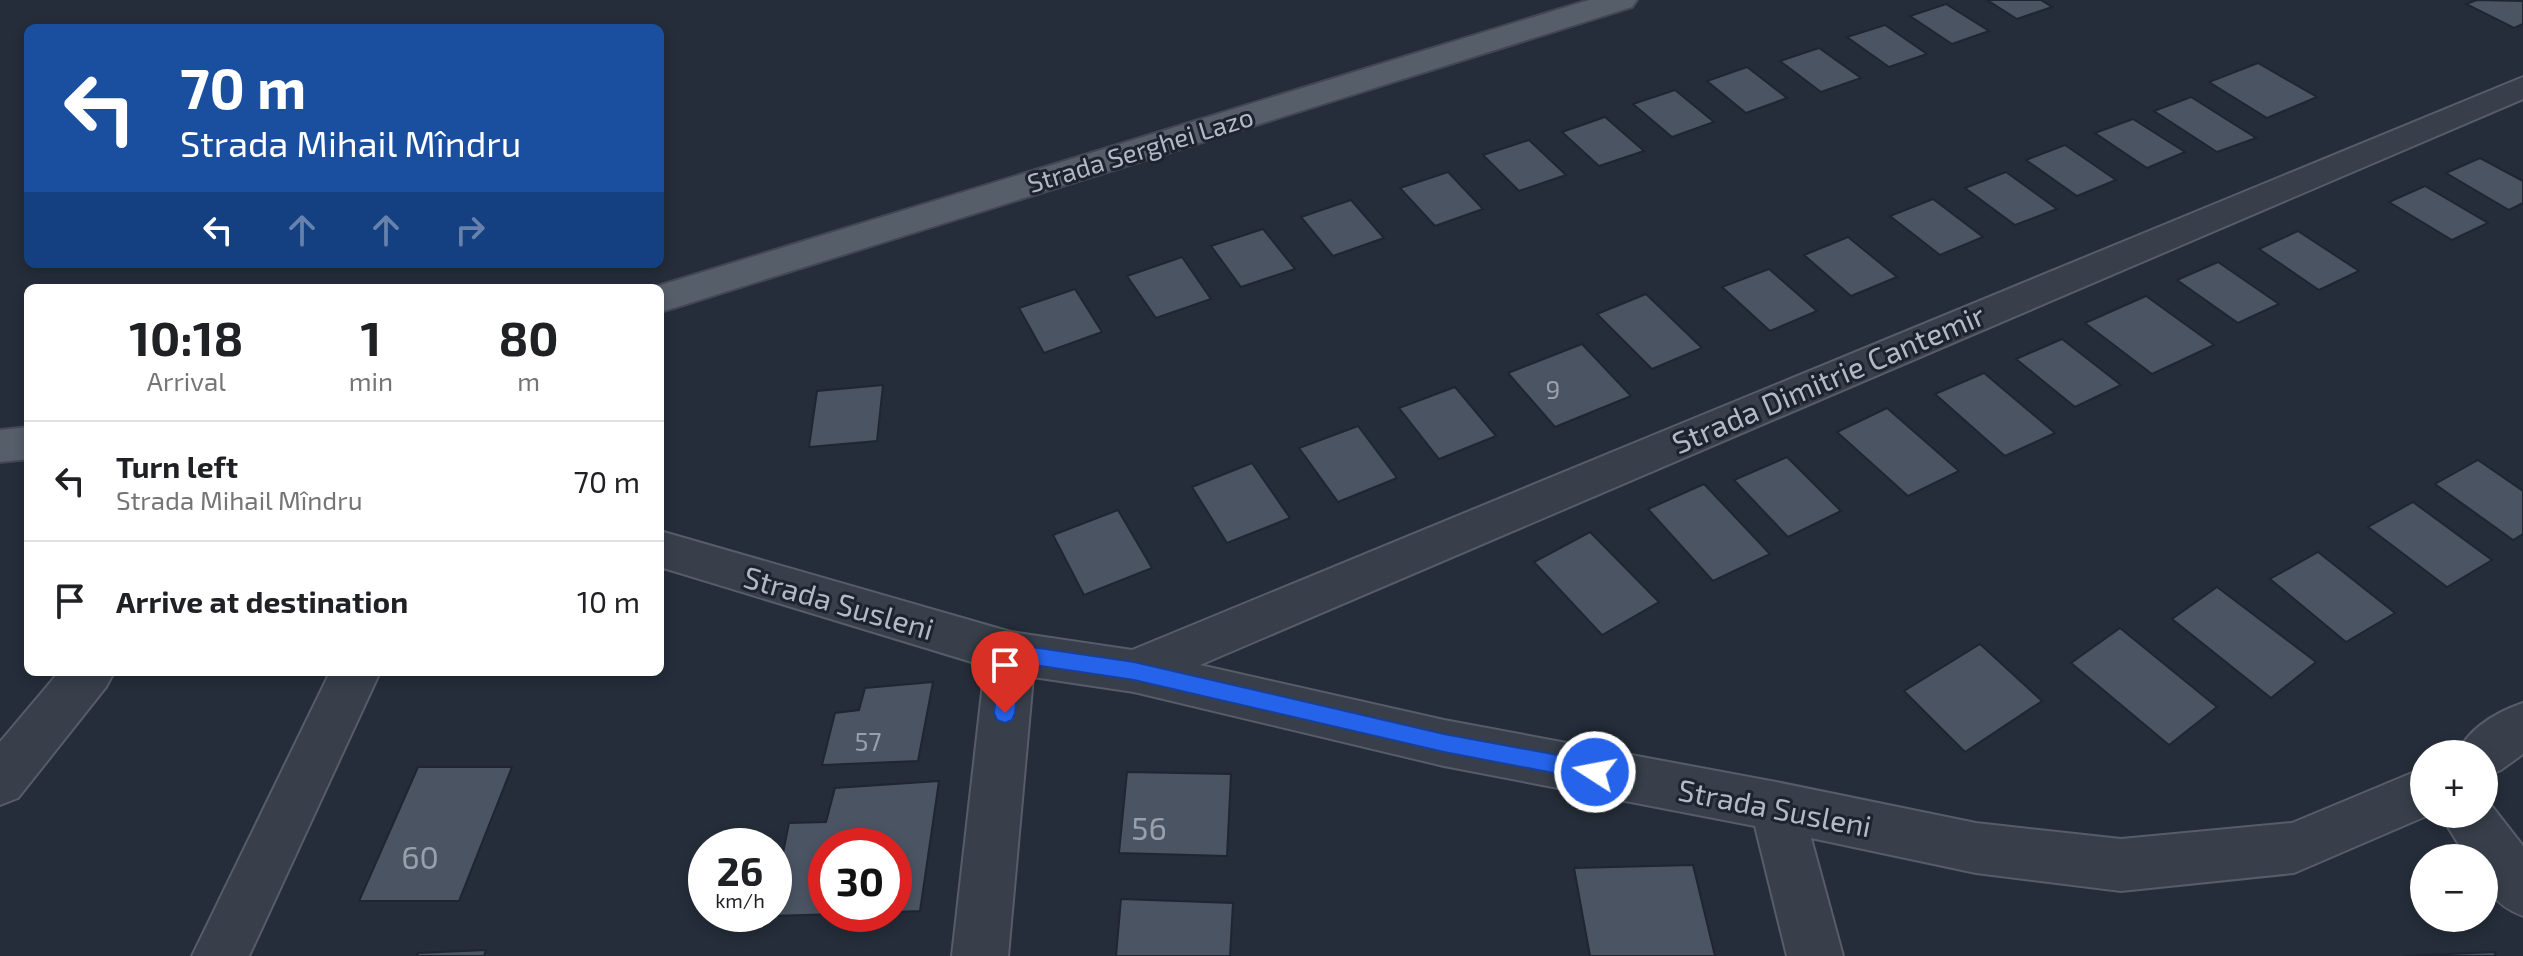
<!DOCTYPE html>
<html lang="en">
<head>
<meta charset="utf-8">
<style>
	body { margin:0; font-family:"Exo 2",sans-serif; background:#f6f6f6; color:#202124; height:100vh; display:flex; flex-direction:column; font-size:30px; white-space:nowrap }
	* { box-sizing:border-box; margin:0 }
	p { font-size:26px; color:#757577 }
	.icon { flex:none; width:44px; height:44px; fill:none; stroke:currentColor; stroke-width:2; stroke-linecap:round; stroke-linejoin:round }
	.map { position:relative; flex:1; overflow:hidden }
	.side { position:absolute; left:24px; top:284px; width:640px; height:392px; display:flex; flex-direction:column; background:#fff; border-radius:12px; box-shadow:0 4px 12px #0003 }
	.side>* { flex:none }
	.hud { position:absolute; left:24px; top:24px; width:640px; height:244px; border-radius:12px; box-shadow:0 4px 12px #0003; background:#1a4fa0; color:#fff; overflow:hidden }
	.tools { position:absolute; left:2410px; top:740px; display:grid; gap:16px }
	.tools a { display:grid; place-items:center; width:88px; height:88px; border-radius:50%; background:#fff; box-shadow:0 4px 12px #0003; font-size:40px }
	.speed { position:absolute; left:688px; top:828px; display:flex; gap:16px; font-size:40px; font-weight:700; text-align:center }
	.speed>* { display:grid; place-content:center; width:104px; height:104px; border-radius:50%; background:#fff; box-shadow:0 4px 12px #0003; line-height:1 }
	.speed small { font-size:20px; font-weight:400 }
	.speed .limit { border:12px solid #d22; background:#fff; color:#111 }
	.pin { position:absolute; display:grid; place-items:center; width:68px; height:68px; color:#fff; margin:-82px -34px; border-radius:50% 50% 50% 0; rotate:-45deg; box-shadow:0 0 8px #0007 }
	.pin .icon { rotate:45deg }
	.me { position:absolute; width:88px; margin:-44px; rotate:281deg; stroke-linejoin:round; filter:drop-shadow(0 0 6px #0008) }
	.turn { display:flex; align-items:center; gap:28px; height:168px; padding:0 24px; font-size:36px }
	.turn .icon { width:104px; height:104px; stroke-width:2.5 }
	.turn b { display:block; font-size:56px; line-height:68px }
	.lanes { display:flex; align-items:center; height:76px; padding:0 24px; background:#0003; justify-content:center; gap:40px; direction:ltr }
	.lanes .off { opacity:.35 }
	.eta { display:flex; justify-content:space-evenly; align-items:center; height:136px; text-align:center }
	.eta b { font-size:48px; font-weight:700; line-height:56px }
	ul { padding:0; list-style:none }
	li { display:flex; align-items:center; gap:24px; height:120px; padding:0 24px; border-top:2px solid #e0e0e0 }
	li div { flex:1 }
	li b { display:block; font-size:30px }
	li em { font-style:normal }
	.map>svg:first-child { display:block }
</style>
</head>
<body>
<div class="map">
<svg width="2523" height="956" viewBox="0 0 2523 956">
	<rect width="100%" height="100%" fill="#242d39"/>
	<!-- building -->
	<g fill="#4b5463" stroke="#1f2631" stroke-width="2">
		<path d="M1987,0h54l11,7 -35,12z"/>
		<path d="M2477,0l46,1v23l-9,4 -48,-24z"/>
		<path d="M1946,4l43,27 -37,13 -42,-28z"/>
		<path d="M1885,25l42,29 -38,13 -42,-30z"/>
		<path d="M1819,48l42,30 -40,14 -41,-31z"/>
		<path d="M2258,63l59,34 -50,21 -58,-36z"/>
		<path d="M1747,67l40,31 -41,15 -39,-32z"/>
		<path d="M1675,90l39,32 -42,15 -39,-33z"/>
		<path d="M2191,97l65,41 -39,14 -63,-41z"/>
		<path d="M1605,117l39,34 -45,15 -37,-34z"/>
		<path d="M2133,119l52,33 -38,16 -52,-35z"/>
		<path d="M1529,140l37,35 -47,16 -36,-36z"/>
		<path d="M2065,145l51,35 -39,16 -51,-36z"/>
		<path d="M2480,158l43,23v22l-14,7 -63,-37z"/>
		<path d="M1448,172l35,37 -48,17 -35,-38z"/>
		<path d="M2006,172l51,37 -42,16 -50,-37z"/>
		<path d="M2425,186l63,37 -36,17 -63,-38z"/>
		<path d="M1933,199l50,38 -43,18 -50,-39z"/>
		<path d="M1351,200l33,38 -51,18 -32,-39z"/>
		<path d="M1263,229l32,40 -54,18 -30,-41z"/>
		<path d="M2298,231l61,40 -40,19 -60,-41z"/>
		<path d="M1848,237l49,40 -46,19 -47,-41z"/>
		<path d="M1182,257l29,42 -55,19 -29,-42z"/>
		<path d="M2218,262l61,42 -41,19 -61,-43z"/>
		<path d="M1769,269l48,42 -47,20 -48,-44z"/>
		<path d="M1075,289l27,43 -58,21 -25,-45z"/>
		<path d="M1646,294l56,54 -50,21 -55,-55z"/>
		<path d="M2146,296l68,49 -62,29 -67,-51z"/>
		<path d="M2062,339l59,46 -46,22 -59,-48z"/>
		<path d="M1582,344l49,52 -76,31 -47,-54z"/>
		<path d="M1984,373l71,60 -50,23 -70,-62z"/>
		<path d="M883,385l-6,56 -68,6 8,-56z"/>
		<path d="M1455,387l41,49 -57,23 -40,-51z"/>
		<path d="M1887,408l72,63 -51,25 -71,-64z"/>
		<path d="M1358,426l39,52 -59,24 -39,-54z"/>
		<path d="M1787,457l54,54 -53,26 -54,-57z"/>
		<path d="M2478,460l45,31v43l-10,6 -78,-56z"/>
		<path d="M1252,463l38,55 -63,25 -35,-56z"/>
		<path d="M1704,484l66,70 -57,27 -65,-72z"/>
		<path d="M2413,502l79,58 -45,27 -79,-60z"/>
		<path d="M1118,510l34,58 -68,27 -31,-60z"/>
		<path d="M1590,532l69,70 -57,33 -68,-73z"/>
		<path d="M2318,552l77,61 -49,29 -76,-63z"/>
		<path d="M2217,587l99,75 -45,36 -99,-79z"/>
		<path d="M2120,628l97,79 -48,38 -98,-82z"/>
		<path d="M1980,644l62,57 -77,51 -61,-61z"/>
		<path d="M933,682l-15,79 -96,4 13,-52 24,-3 6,-22z"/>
		<path d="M418,767h94l-53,134h-100z"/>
		<path d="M1127,772l104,2 -4,82 -108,-3z"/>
		<path d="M939,781l-19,130 -26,1v-66h-68v68h12l-68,2 4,-2v-16l15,-75 37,-1 9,-34z"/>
		<path d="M1693,865l22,91h-125l-16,-88z"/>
		<path d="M1121,899l112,4 -3,53h-114z"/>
		<path d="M486,950l-2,6h-67l1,-3z"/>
		<path d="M2494,952l2,4h-91z"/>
	</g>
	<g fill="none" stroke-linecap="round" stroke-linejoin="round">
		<defs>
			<g id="minor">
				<path d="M2523,77v22l-1323,566 244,55 332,62 200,41 145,16 171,-16 132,-55v46h7l-137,59 -173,18 -145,-18 -165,-35 32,118h-56l-32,-130 -311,-60 -310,-74 -101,-15 -25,279h-56l33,-290 -325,-99v-36l351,101 121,18z"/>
				<path d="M59,672h55l-8,15 -88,111 -18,7v-63z"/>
				<path d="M330,672h50l-131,284h-57z"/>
				<path d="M2523,703v51l-22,16 -17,7v-23h-27c12,-26 40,-42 66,-51z"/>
				<path d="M2484,796l39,50v70c-29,-11 -39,-27 -39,-58h-17l-27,-44h44z"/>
			</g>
			<g id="major">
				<path d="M1589,0h48l-5,7 -958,301 -14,4v-24h-9z"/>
				<path d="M28,427v32l-28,3v-32z"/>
			</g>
		</defs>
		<!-- minor casing -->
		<use href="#minor" stroke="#565d68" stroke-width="4"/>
		<!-- major casing -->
		<use href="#major" stroke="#414853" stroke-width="4"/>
		<!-- minor -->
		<use href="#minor" fill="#383f4a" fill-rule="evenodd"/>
		<!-- major -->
		<use href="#major" fill="#565e6a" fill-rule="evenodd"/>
	</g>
	<!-- route -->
	<path fill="#2563eb" stroke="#184099" stroke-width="2" d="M1011,644l123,18 310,72 151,28 8,3 3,7 -3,6 -8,3 -151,-29 -310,-72 -114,-17 -5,50 -3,7 -7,3 -8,-3 -3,-7 7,-60 3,-6z"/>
	<g text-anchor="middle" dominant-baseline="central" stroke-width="6" stroke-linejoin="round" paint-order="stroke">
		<!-- far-street labels -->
		<g font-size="26" fill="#b3bac6" stroke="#1d242f">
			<text transform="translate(1140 149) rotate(-17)">Strada Serghei Lazo</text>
		</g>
		<!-- number labels -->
		<g font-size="26" fill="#99a0ad">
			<text x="1553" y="388">9</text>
			<text x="868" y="740">57</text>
		</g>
		<!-- street labels -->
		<g font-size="30" fill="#b3bac6" stroke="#1d242f">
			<text transform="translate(1828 378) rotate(-23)">Strada Dimitrie Cantemir</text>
			<text transform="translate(839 602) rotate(16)">Strada Susleni</text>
			<text transform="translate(1775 807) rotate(11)">Strada Susleni</text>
		</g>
		<!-- near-number labels -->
		<g font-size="32" fill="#99a0ad">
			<text x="1149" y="827">56</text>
			<text x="420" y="856">60</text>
		</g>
	</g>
</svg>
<div class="tools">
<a>+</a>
<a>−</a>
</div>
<div class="speed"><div>26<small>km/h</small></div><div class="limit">30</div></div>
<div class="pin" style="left:1005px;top:713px;background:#d93025"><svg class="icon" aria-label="arrive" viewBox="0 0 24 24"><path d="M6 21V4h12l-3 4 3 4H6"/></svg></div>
<svg class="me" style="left:1595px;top:772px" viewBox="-20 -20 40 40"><circle r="17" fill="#2563eb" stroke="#fff" stroke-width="3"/><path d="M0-11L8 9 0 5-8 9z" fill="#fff"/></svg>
<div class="hud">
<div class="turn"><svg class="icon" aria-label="left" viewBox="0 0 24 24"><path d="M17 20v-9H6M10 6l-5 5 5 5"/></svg><div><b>70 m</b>Strada Mihail Mîndru</div></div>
<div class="lanes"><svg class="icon" aria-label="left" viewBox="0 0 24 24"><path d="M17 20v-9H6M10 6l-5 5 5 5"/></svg><svg class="icon off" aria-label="ahead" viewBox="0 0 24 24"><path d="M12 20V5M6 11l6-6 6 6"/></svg><svg class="icon off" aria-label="ahead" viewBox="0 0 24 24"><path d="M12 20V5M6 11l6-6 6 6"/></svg><svg class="icon off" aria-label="right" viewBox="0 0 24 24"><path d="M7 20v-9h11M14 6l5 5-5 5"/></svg></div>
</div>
<section class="side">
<div class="eta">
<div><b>10:18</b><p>Arrival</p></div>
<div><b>1</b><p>min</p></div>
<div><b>80</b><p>m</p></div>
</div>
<ul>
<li><svg class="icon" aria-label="left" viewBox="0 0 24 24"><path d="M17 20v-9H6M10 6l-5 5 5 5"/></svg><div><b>Turn left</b><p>Strada Mihail Mîndru</p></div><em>70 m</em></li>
<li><svg class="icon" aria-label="arrive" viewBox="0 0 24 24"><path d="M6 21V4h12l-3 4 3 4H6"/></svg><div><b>Arrive at destination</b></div><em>10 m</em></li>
</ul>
</section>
</div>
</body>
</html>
